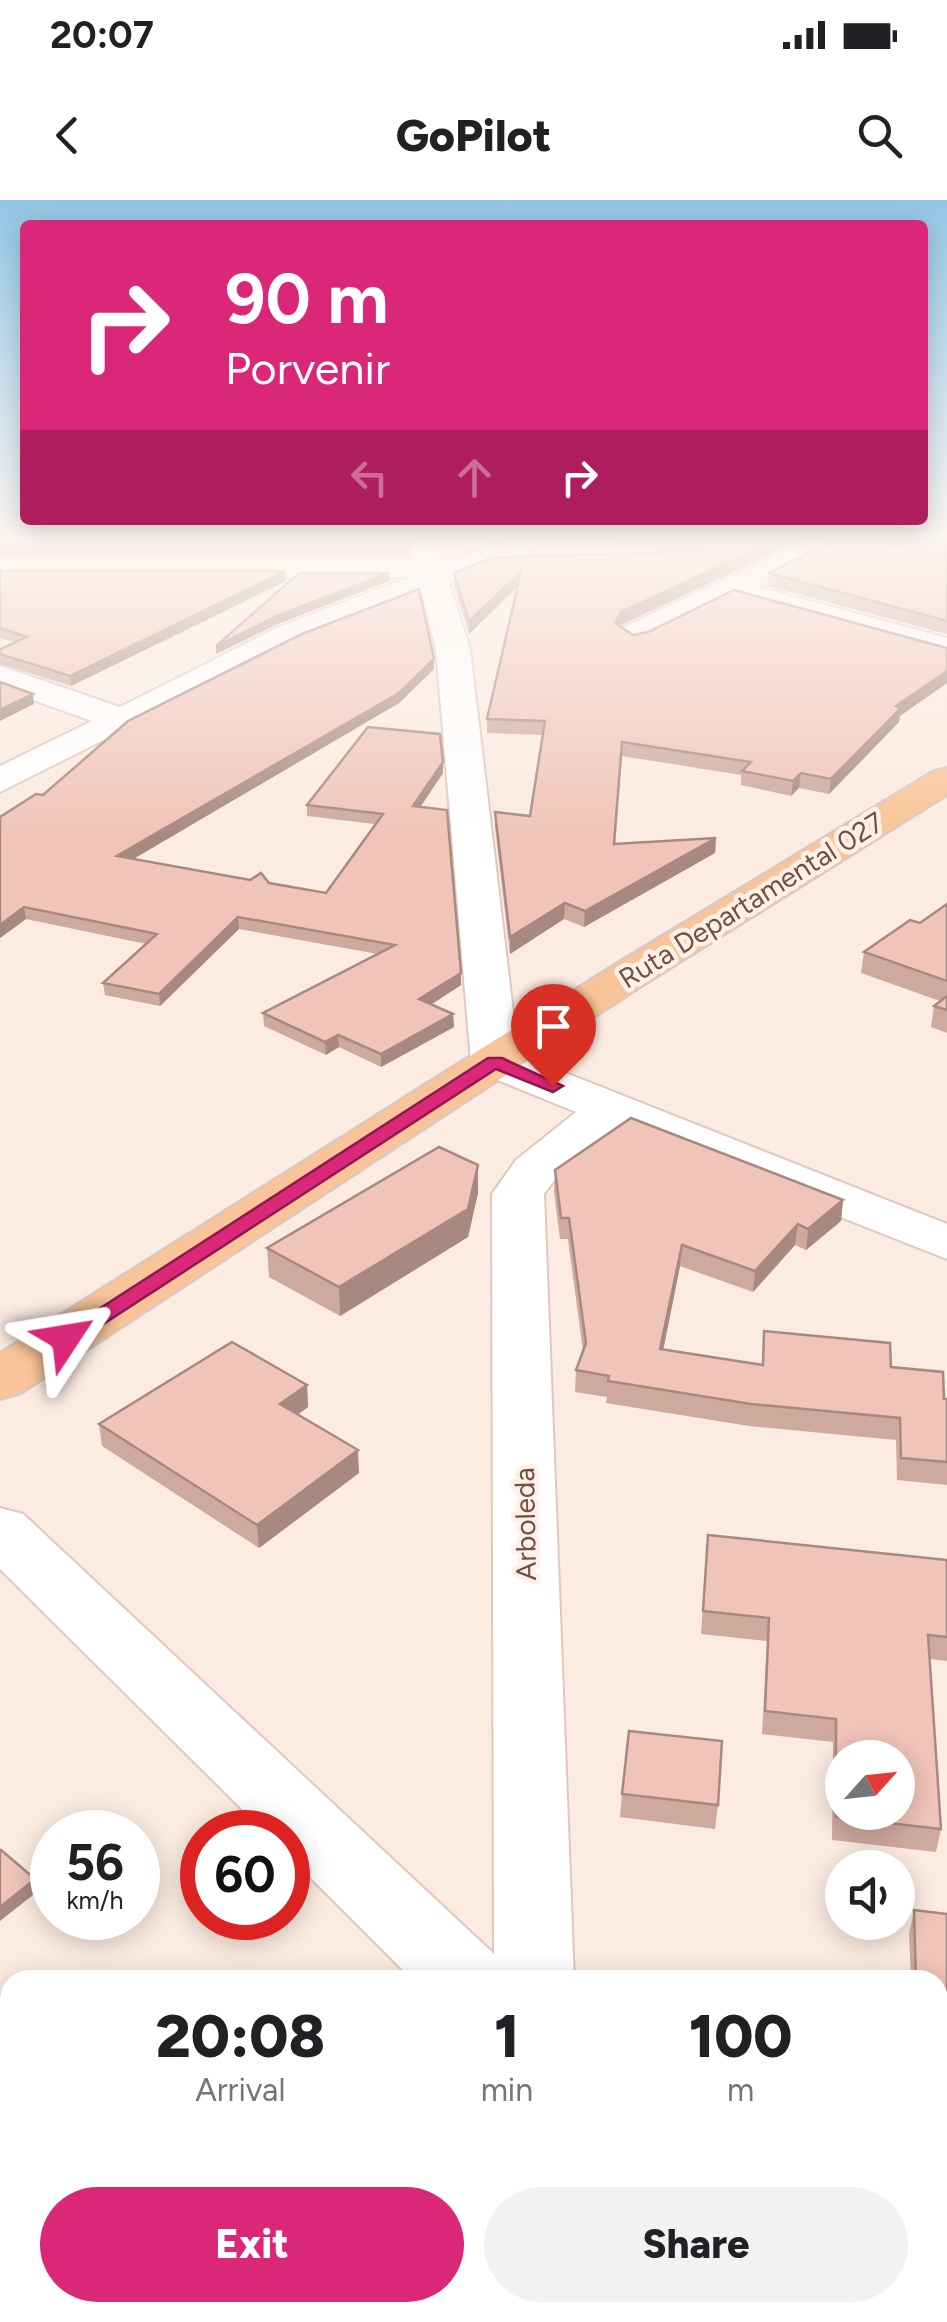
<!DOCTYPE html>
<html lang="en">
<head>
<meta charset="utf-8">
<style>
	body { margin:0; font-family:Figtree,sans-serif; background:#f2f2f2; color:#202124; height:100vh; display:flex; flex-direction:column; font-size:38px; white-space:nowrap }
	* { box-sizing:border-box; margin:0 }
	p { font-size:32px; color:#757577 }
	.icon { flex:none; width:55px; height:55px; fill:none; stroke:currentColor; stroke-width:2; stroke-linecap:round; stroke-linejoin:round }
	.map { position:relative; flex:1; overflow:hidden }
	.panel { position:absolute; left:0px; top:1770px; width:948px; height:352px; display:flex; flex-direction:column; background:#fff; border-radius:30px 30px 0 0; box-shadow:0 5px 25px #0003 }
	.panel>* { flex:none }
	.top-card { position:absolute; left:20px; top:20px; width:908px; height:305px; border-radius:10px; box-shadow:0 5px 25px #0003; background:#db2777; color:#fff; overflow:hidden }
	.needle { width:65px; rotate:63deg }
	.controls { position:absolute; left:825px; top:1540px; display:grid; gap:20px }
	.controls a { display:grid; place-items:center; width:90px; height:90px; border-radius:50%; background:#fff; box-shadow:0 5px 25px #0003; font-size:50px }
	.speed { position:absolute; left:30px; top:1610px; display:flex; gap:20px; font-size:50px; font-weight:700; text-align:center }
	.speed>* { display:grid; place-content:center; width:130px; height:130px; border-radius:50%; background:#fff; box-shadow:0 5px 25px #0003; line-height:1 }
	.speed small { font-size:25px; font-weight:400 }
	.speed .limit { border:15px solid #d22; background:#fff; color:#111 }
	.pin { position:absolute; display:grid; place-items:center; width:85px; height:85px; color:#fff; margin:-102px -42px; border-radius:50% 50% 50% 0; rotate:-45deg; box-shadow:0 0 10px #0007 }
	.pin .icon { rotate:45deg }
	.me { position:absolute; width:110px; margin:-55px; rotate:57deg; stroke-linejoin:round; filter:drop-shadow(0 0 8px #0008) }
	.turn { display:flex; align-items:center; gap:35px; height:210px; padding:0 40px; font-size:45px }
	.turn .icon { width:130px; height:130px; stroke-width:2.5 }
	.turn b { display:block; font-size:70px; line-height:85px }
	.lanes { display:flex; align-items:center; height:95px; padding:0 40px; background:#0003; justify-content:center; gap:50px; direction:ltr }
	.lanes .off { opacity:.35 }
	.eta { display:flex; justify-content:space-evenly; align-items:center; height:170px; text-align:center }
	.eta b { font-size:60px; font-weight:800; line-height:70px }
	.cta { display:flex; gap:20px; margin-top:auto; padding:20px 40px }
	.cta a { flex:1; height:115px; border-radius:60px; background:#db2777; color:#fff; font-size:40px; font-weight:800; line-height:115px; text-align:center }
	.cta a+a { background:#f2f2f2; color:#202124 }
	.status { display:flex; justify-content:space-between; align-items:center; height:70px; padding:0 50px; background:#fff; direction:ltr }
	.status svg { height:28px; fill:currentColor }
	header { display:flex; justify-content:space-between; align-items:center; height:130px; padding:0 40px; background:#fff; font-size:45px; font-weight:800 }
	.map>svg:first-child { display:block }
</style>
</head>
<body>
<div class="status"><b>20:07</b><svg viewBox="0 0 49 12"><path d="M0 12V9h3v3zM5 12V6h3v6zM10 12V3h3v9zM15 12V0h3v12zM26 1h20v11H26zM47 4h2v5h-2z"/></svg></div>
<header><svg class="icon" aria-label="back" viewBox="0 0 24 24"><path d="M15 5l-7 7 7 7"/></svg>GoPilot<svg class="icon" aria-label="search" viewBox="0 0 24 24"><circle cx="10" cy="10" r="6"/><path d="M15 15l6 6"/></svg></header>
<div class="map">
<svg width="947" height="2122" viewBox="0 0 947 2122">
	<rect width="100%" height="100%" fill="#fbebe0"/>
	<g fill="none" stroke-linecap="round" stroke-linejoin="round">
		<defs>
			<g id="minor">
				<path d="M414,340h28l3,23 62,-23h40l-5,6 -93,37 21,66 48,405 429,170v35l-330,-130 -64,53 -9,12 30,786h-161l-125,-125v-23h-23l-265,-263v-61l23,6 471,440 -2,-760 24,-34 60,-48 -98,-40 -7,-10 -35,-413 -14,-55 -121,47 -301,151v-26l92,-45 -92,-33v-22l120,41 159,-80 130,-50h-409v-18h414z"/>
				<path d="M809,340h37l-88,47 189,51v20l-214,-59 -87,43 -12,3 -16,-10 4,-7z"/>
				<path d="M494,2112h92l2,10h-94z"/>
			</g>
			<path id="major" d="M947,568v27l-304,190 -622,408 -21,6v-46l611,-386 323,-196z"/>
		</defs>
		<!-- minor casing -->
		<use href="#minor" stroke="#e1c8bf" stroke-width="4"/>
		<!-- major casing -->
		<use href="#major" stroke="#d4cac8" stroke-width="4"/>
		<!-- minor -->
		<use href="#minor" fill="#fff" fill-rule="evenodd"/>
		<!-- major -->
		<use href="#major" fill="#f9c499" fill-rule="evenodd"/>
	</g>
	<!-- wall -->
	<g fill="#cea99e">
		<path d="M0,340h413l-3,15 -410,1z"/>
		<path d="M620,340h181l-181,86 13,9 267,81 -1,6 -70,72 -30,-6 -8,8 -50,-11v-10l-119,-19 -8,88 102,-6 -1,15 -131,74 -20,-8 -54,35 -15,-127v-15l35,4 13,-81 -56,-2v-14l30,-132 -48,47 -15,-49v-12l211,-20z"/>
		<path d="M947,340v94l-179,-48 1,-13z"/>
		<path d="M0,371l286,10 -215,105 -71,-22v-15l15,-7 -15,-4z"/>
		<path d="M434,469l-35,34 -266,156 193,34 49,-69 -68,-8v-11l136,-43v11l-23,34 41,178 -30,19 22,10 1,13 -73,40 -42,-20 -13,8 -62,-29 -1,-13 115,-59 -139,-25 -79,77 -55,-11 -2,-12 43,-39 -120,-25 -26,19v-121l43,-22z"/>
		<path d="M947,704v129l-16,-6 3,-21 6,-5 -79,-28 3,-21 56,-29z"/>
		<path d="M478,965v28l-10,44 -128,79 -71,-39 -2,-29z"/>
		<path d="M555,970l288,30 -2,21 -35,29 -11,-5 -42,47 -73,-26 -17,84 99,15 2,-34 127,36 53,32h3v86l-50,-5 -1,-40 -147,-14 -143,-23 1,-6 -32,-5 1,-22 7,-19 -15,-112h-8l-6,-48z"/>
		<path d="M307,1185l1,22 -10,8 61,58 -100,75 -157,-102 -3,-22z"/>
		<path d="M708,1335l239,25v101l-18,-2 12,170 -5,23 -104,-12 1,-98 -71,-8 5,-93 -66,-7z"/>
		<path d="M622,1594l96,11 -3,24 -95,-12z"/>
		<path d="M914,1710l33,4v116l-9,-1v-49h-27l-2,-46z"/>
	</g>
	<!-- shaded-wall -->
	<g fill="#a88981">
		<path d="M776,340h25l-181,85 -6,11 1,-13 6,-11z"/>
		<path d="M285,371l1,10 -215,105 -1,-10z"/>
		<path d="M521,372l-1,12 -51,50v-13z"/>
		<path d="M389,373v8l-111,43 -62,30v-8l61,-30z"/>
		<path d="M434,459v10l-35,34 -281,165 -1,-12z"/>
		<path d="M947,471v12l-47,33 -1,6 -70,72 2,-15 65,-73z"/>
		<path d="M33,494l1,10 -34,17v-11z"/>
		<path d="M443,562v11l-30,45v-12z"/>
		<path d="M801,573l-2,15 -8,8 2,-15z"/>
		<path d="M716,638l-1,15 -131,74 1,-16z"/>
		<path d="M565,703l-1,16 -54,35v-17z"/>
		<path d="M24,707l2,12 -26,19v-13z"/>
		<path d="M238,717l1,12 -79,77 -1,-12z"/>
		<path d="M461,773v12l-41,27 -1,-13z"/>
		<path d="M453,814l1,13 -73,40v-13z"/>
		<path d="M338,835l1,12 -13,8 -1,-13z"/>
		<path d="M478,965v28l-10,44 -128,79 -1,-29z"/>
		<path d="M843,1000l-2,21 -35,29 2,-21z"/>
		<path d="M798,1024l-3,21 -42,47 2,-21z"/>
		<path d="M682,1045l-2,21 -21,105 1,-22z"/>
		<path d="M307,1185l1,22 -27,19 -1,-22z"/>
		<path d="M358,1250l1,23 -100,75 -2,-23z"/>
		<path d="M35,1679l3,12 -38,30v-14z"/>
	</g>
	<!-- building -->
	<g fill="#f0c4b8" stroke="#a88981" stroke-width="2.5" fill-rule="evenodd">
		<path d="M0,340h411l-1,6 -410,1z"/>
		<path d="M661,340h115l-155,72 -6,11 18,12 15,-3 86,-42 213,58v23l-51,35 5,2 -70,71 -30,-6 -8,8 -51,-10 9,-9 -129,-20 -8,102 102,-6 -131,73 -20,-8 -55,34 -15,-125 35,4 15,-95 -58,-2 34,-147 -52,49 -15,-48 39,-16 211,-5z"/>
		<path d="M833,340h114v81l-178,-48z"/>
		<path d="M0,371h285l-215,105 -70,-22v-5l27,-12 -27,-9z"/>
		<path d="M299,373h90l-112,43 -61,30z"/>
		<path d="M419,389l15,70 -35,34 -282,163 133,24 11,-7 8,10 57,10 57,-79 -76,-9 61,-78 72,7 3,28 -30,44 34,4 14,163 -42,26 34,15 -72,40 -43,-19 -13,7 -62,-29 132,-68 -157,-28 -79,77 -56,-11 54,-49 -133,-27 -24,18v-108l36,-23 7,1 85,-74 174,-87z"/>
		<path d="M0,482l33,12 -33,16z"/>
		<path d="M947,704v77l-83,-29 46,-32 10,3z"/>
		<path d="M947,796v14l-13,-4z"/>
		<path d="M631,918l212,82 -35,29 -10,-5 -43,47 -73,-26 -22,104 103,16 1,-34 126,12 1,24 52,5 1,27h3v63l-46,-4 -1,-40 -149,-14 -143,-23 1,-5 -33,-6 10,-27 -17,-125h-8l-6,-48z"/>
		<path d="M439,947l39,18 -10,44 -129,78 -72,-39z"/>
		<path d="M232,1142l75,43 -27,19 78,46 -101,75 -158,-101z"/>
		<path d="M708,1335l239,25v77l-19,-2 13,194 -105,-12v-98l-71,-8 4,-93 -66,-7zM842,1558h56v54h-56z"/>
		<path d="M629,1531l93,10 -4,64 -96,-11z"/>
		<path d="M1,1650l34,29 -35,28v-56z"/>
		<path d="M914,1710l33,4v92l-9,-2v-24h-22z"/>
		<path d="M174,2112h252v10h-254z"/>
	</g>
	<!-- sky -->
	<linearGradient id="sky" x2="0" y2="1"><stop stop-color="#93c7e6"/><stop offset="0.53" stop-color="#fdf6f1"/><stop offset="1" stop-color="#fdf6f1" stop-opacity="0"/></linearGradient>
	<rect width="947" height="637" fill="url(#sky)"/>
	<!-- route -->
	<path fill="#db2777" stroke="#8e194d" stroke-width="2.5" d="M488,858h14l61,28 -10,6 -57,-23 -422,274 -8,2 -12,-7z"/>
	<g text-anchor="middle" dominant-baseline="central" stroke-width="9" stroke-linejoin="round" paint-order="stroke">
		<!-- street labels -->
		<g font-size="28" fill="#704f48" stroke="#fff0e5">
			<text transform="translate(751 700) rotate(-32)">Ruta Departamental 027</text>
			<text transform="translate(525 1324) rotate(-91)">Arboleda</text>
		</g>
	</g>
</svg>
<div class="controls">
<a><svg class="needle" viewBox="-14 -14 28 28"><path d="M0-13l5 13h-10z" fill="#e53935"/><path d="M0 13l5-13h-10z" fill="#757577"/></svg></a>
<a><svg class="icon" aria-label="sound" viewBox="0 0 24 24"><path d="M4 9h4l5-4v14l-5-4H4zM17 9q2 3 0 6"/></svg></a>
</div>
<div class="speed"><div>56<small>km/h</small></div><div class="limit">60</div></div>
<div class="pin" style="left:553px;top:886px;background:#d93025"><svg class="icon" aria-label="arrive" viewBox="0 0 24 24"><path d="M6 21V4h12l-3 4 3 4H6"/></svg></div>
<svg class="me" style="left:66px;top:1138px" viewBox="-20 -20 40 40"><path d="M0-17L14 15 0 8-14 15z" fill="#db2777" stroke="#fff" stroke-width="4"/></svg>
<div class="top-card">
<div class="turn"><svg class="icon" aria-label="right" viewBox="0 0 24 24"><path d="M7 20v-9h11M14 6l5 5-5 5"/></svg><div><b>90 m</b>Porvenir</div></div>
<div class="lanes"><svg class="icon off" aria-label="left" viewBox="0 0 24 24"><path d="M17 20v-9H6M10 6l-5 5 5 5"/></svg><svg class="icon off" aria-label="ahead" viewBox="0 0 24 24"><path d="M12 20V5M6 11l6-6 6 6"/></svg><svg class="icon" aria-label="right" viewBox="0 0 24 24"><path d="M7 20v-9h11M14 6l5 5-5 5"/></svg></div>
</div>
<section class="panel">
<div class="eta">
<div><b>20:08</b><p>Arrival</p></div>
<div><b>1</b><p>min</p></div>
<div><b>100</b><p>m</p></div>
</div>
<div class="cta"><a>Exit</a><a>Share</a></div>
</section>
</div>
</body>
</html>
